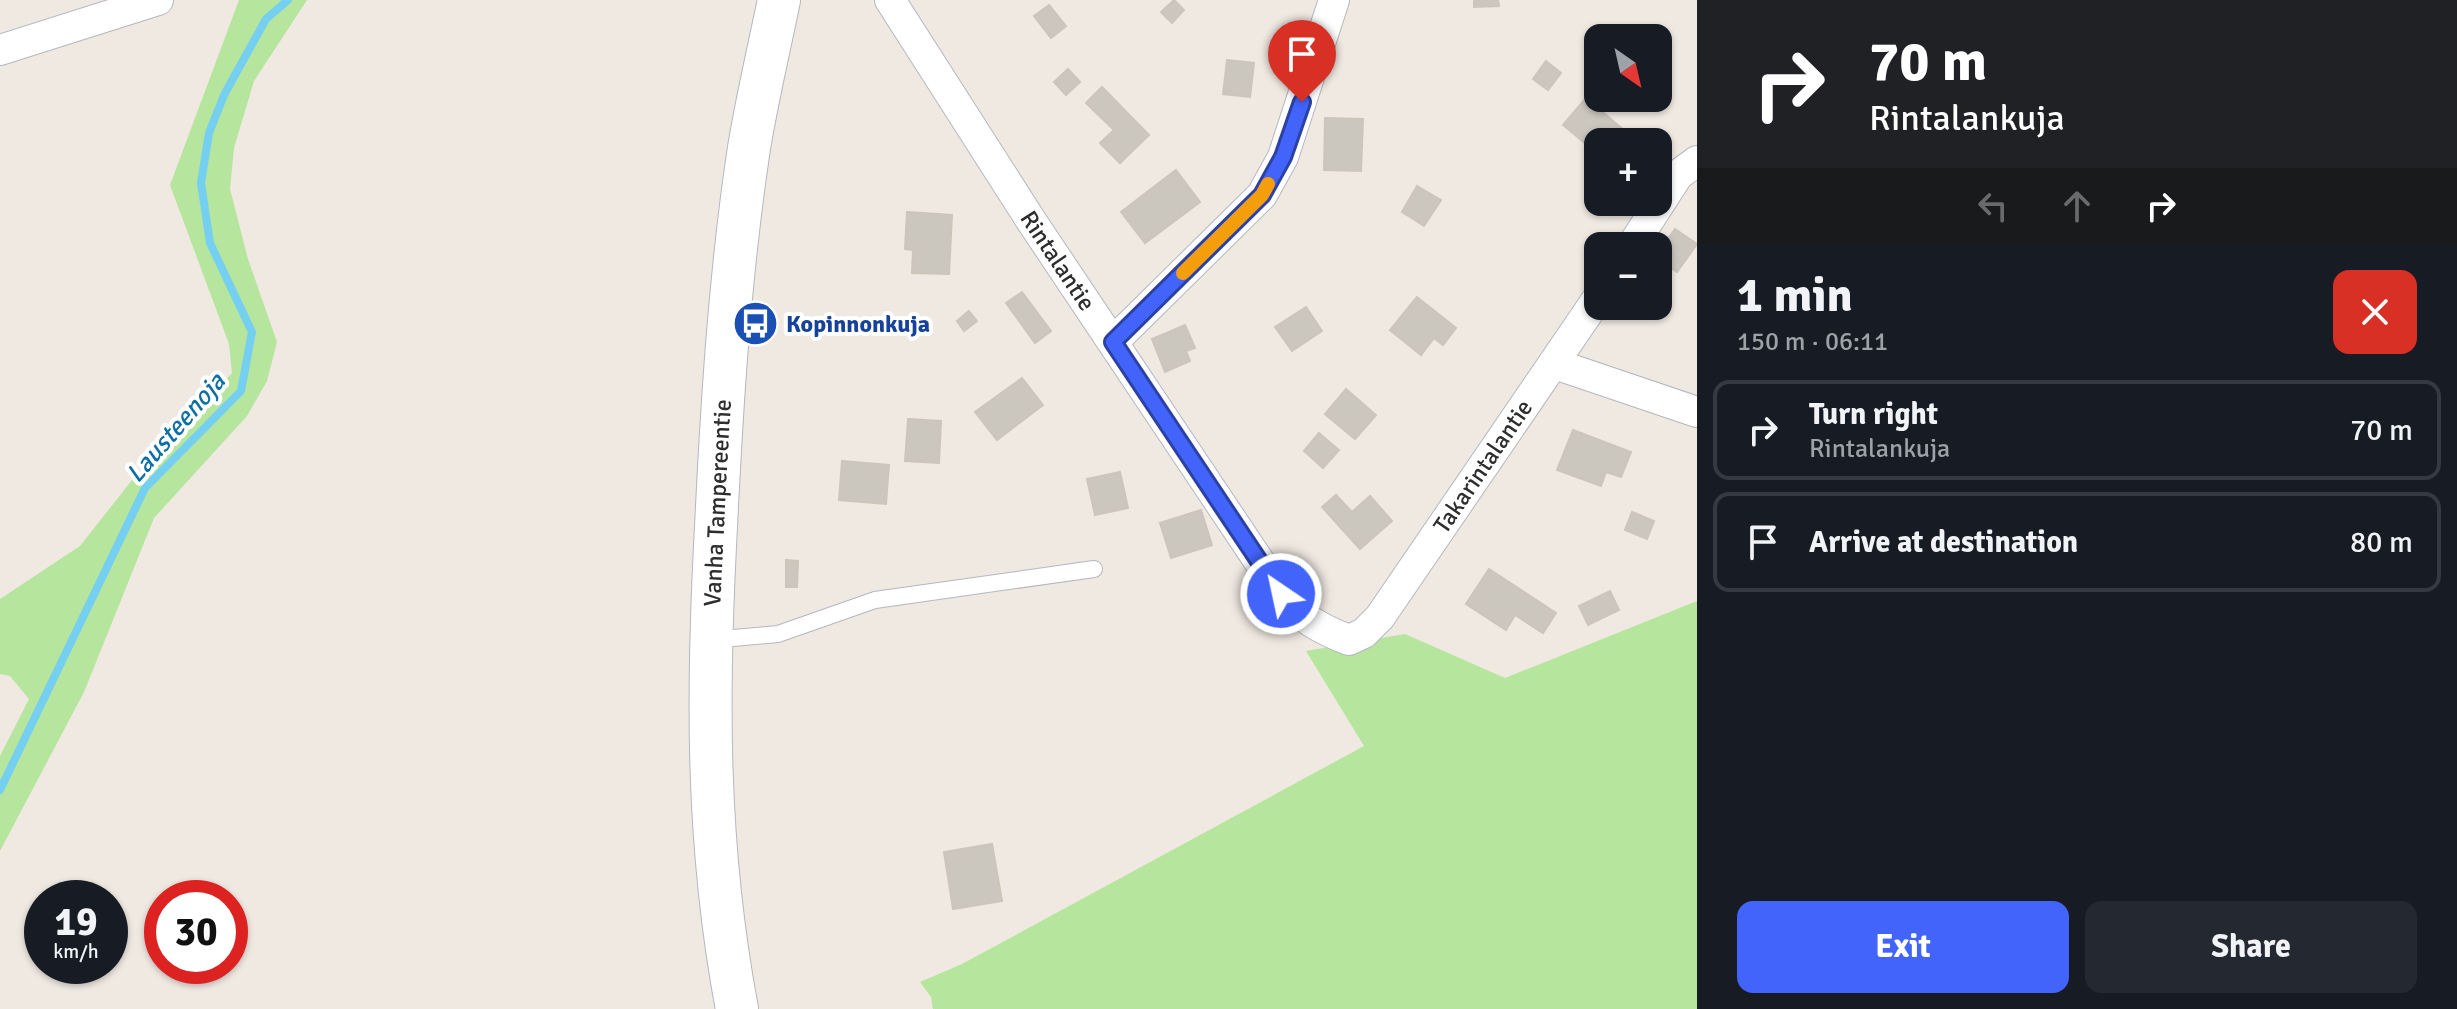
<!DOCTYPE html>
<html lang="en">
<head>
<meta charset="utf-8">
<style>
	body { margin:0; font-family:Signika,sans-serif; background:#242831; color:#f1f3f6; height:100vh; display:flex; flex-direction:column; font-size:30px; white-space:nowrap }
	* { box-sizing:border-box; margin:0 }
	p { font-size:26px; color:#9ea1a6 }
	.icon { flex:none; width:44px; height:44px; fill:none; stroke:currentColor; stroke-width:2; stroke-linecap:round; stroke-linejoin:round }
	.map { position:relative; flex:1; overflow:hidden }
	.drawer { display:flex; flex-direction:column; background:#171b24; width:760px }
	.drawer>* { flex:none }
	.hud { background:#202124; color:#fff; overflow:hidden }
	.needle { width:52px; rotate:146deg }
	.controls { position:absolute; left:1584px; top:24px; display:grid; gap:16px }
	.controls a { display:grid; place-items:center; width:88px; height:88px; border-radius:16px; background:#171b24; box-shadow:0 2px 6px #0004; font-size:40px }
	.speed { position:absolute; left:24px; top:880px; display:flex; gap:16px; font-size:40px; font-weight:700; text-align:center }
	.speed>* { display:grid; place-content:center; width:104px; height:104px; border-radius:50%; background:#171b24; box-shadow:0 2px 6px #0004; line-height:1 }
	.speed small { font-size:20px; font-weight:400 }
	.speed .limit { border:12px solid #d22; background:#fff; color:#111 }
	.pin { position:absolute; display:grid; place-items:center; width:68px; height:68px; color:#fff; margin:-82px -34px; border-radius:50% 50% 50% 0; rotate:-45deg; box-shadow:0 0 8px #0007 }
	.pin .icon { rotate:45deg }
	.me { position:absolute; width:88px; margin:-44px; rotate:326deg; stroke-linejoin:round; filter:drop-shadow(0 0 6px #0008) }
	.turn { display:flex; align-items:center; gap:28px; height:168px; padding:0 40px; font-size:36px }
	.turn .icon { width:104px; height:104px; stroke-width:2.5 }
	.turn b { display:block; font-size:56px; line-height:68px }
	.lanes { display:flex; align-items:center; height:76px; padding:0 40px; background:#0003; justify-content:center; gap:40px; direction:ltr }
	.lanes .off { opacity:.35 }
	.round { display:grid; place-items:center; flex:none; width:84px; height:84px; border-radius:16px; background:#242831 }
	.head { display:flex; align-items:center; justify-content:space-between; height:136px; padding:0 40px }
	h1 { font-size:48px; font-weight:700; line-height:60px }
	.primary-button { display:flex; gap:16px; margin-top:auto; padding:16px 40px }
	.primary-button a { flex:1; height:92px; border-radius:16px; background:#4264fb; color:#fff; font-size:32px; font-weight:700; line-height:92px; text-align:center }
	.primary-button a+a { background:#242831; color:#f1f3f6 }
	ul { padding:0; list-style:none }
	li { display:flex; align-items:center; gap:24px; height:100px; margin:0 16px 12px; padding:0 24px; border:4px solid #363941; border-radius:16px }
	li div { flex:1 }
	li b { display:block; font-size:30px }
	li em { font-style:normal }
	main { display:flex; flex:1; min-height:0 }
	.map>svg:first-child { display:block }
</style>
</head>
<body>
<main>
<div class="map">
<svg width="1697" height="1009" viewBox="0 0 1697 1009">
	<rect width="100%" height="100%" fill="#efe9e1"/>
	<!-- green -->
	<g fill="#b6e59e">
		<path d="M239,0h68l-53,81 -20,67 -4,41 18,70 29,83 -10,39 -20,35 -93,102 -70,174 -84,159v-95l29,-57 -19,-23 -10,-2v-75l80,-53 56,-71 96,-102 -3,-29 -59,-159z"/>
		<path d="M1697,601v408h-764l-2,-12 -11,-15 42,-18 402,-218 -58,-95 99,-17 100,44z"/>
	</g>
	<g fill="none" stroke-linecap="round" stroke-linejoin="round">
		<!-- stream -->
		<path stroke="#75cff0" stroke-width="8" d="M0,790l145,-302 96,-97 11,-59 -42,-89 -9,-60 8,-50 15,-38 42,-76 22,-19"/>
	</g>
	<!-- building -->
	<g fill="#cbc7bf" stroke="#cbc5ba" stroke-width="2">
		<path d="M1174,0l10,10 -12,13 -11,-11z"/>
		<path d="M1474,0h24l1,6 -25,1z"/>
		<path d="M1049,5l17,21 -15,12 -17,-22z"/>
		<path d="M1227,60l27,3 -4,34 -27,-3z"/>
		<path d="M1546,61l15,12 -13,17 -15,-11z"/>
		<path d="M1068,69l12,13 -14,13 -12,-13z"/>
		<path d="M1102,87l47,48 -29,28 -20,-20 14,-13 -28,-27z"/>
		<path d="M1586,98l52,44h-40v12l-35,-29z"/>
		<path d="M1325,118l38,1 -2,52 -37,-1z"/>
		<path d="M1176,170l24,32 -55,41 -24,-31z"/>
		<path d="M1417,186l24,14 -17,26 -22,-14z"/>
		<path d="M907,212l45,3 -3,59 -37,-1 1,-23 -8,-1z"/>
		<path d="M1675,229l22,15 -20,28 -19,-13v-7z"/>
		<path d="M1022,292l29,39 -16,12 -29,-40z"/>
		<path d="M1417,297l39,31 -13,17 -9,-7 -13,17 -31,-25z"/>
		<path d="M1306,307l16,24 -30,20 -17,-24z"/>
		<path d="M969,311l8,10 -13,10 -7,-10z"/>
		<path d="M1185,325l10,23 -9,3 4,10 -25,11 -13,-33z"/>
		<path d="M1022,378l21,27 -46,35 -22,-28z"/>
		<path d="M1346,389l30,26 -21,24 -30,-25z"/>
		<path d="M908,419l33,2 -2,42 -34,-2z"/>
		<path d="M1573,430l58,22 -10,25 -15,-5 -5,14 -44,-16z"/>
		<path d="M1319,433l20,17 -16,18 -19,-17z"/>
		<path d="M842,461l47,4 -3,39 -47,-4z"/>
		<path d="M1120,472l8,36 -33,7 -8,-36z"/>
		<path d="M1336,495l16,17 18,-16 22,25 -32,28 -38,-42z"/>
		<path d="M1201,510l11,35 -41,13 -11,-35z"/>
		<path d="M1632,512l22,9 -7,18 -22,-9z"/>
		<path d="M786,560l12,1 -1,26h-11z"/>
		<path d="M1489,569l67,44 -13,20 -28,-18 -9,15 -40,-26z"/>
		<path d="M1610,591l9,19 -31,15 -9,-19z"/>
		<path d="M992,844l10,57 -49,8 -9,-57z"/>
	</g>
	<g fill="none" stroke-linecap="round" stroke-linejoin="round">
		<defs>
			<path id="lane" d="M711,640l67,-6 97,-34 219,-31"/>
			<g id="street">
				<path id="s1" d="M890,0l142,222 249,372c20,24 39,35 68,46l15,-7 16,-16 218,-319"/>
				<path d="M0,50l158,-50"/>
				<path d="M1632,246l46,-71 19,-14"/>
				<path d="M1113,342l149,-147 21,-38 51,-157"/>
				<path d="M1555,364l142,48"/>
			</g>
			<g id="secondary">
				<path id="s2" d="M737,1009c-31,-164 -30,-316 -21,-482 6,-126 14,-254 33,-379 8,-49 20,-99 30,-148"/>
			</g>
		</defs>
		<!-- lane casing -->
		<use href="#lane" stroke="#b4b7c1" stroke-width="18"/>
		<!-- street casing -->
		<use href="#street" stroke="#b4b7c1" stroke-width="32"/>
		<!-- secondary casing -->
		<use href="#secondary" stroke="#b4b7c1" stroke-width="44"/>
		<!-- lane -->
		<use href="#lane" stroke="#fff" stroke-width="16"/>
		<!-- street -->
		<use href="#street" stroke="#fff" stroke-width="30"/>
		<!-- secondary -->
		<use href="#secondary" stroke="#fff" stroke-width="42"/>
	</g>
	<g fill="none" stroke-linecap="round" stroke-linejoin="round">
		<defs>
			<path id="route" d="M1281,594l-168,-252 149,-147 21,-38 19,-55"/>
		</defs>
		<!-- route casing -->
		<use href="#route" stroke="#2b41a3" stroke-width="20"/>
		<!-- route -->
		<use href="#route" stroke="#4264fb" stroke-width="14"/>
		<!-- slow -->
		<path stroke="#f59e0b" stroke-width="14" d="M1183,273l79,-78 6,-11"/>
	</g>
	<!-- icons -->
	<defs>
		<symbol id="bus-disc" viewBox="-11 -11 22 22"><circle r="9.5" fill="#1a4fb4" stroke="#fff"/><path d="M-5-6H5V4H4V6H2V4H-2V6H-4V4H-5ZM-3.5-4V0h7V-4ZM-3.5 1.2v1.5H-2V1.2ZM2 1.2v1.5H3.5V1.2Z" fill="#fff"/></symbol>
	</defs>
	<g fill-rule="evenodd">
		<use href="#bus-disc" x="730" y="298" width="51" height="51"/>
	</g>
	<g text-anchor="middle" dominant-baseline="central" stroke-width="8" stroke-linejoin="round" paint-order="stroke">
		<!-- street labels -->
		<g font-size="24" fill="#2e2e2e" stroke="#fff">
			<text stroke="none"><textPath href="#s1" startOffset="310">Rintalantie</textPath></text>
			<text stroke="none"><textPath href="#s1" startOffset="1016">Takarintalantie</textPath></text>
			<text stroke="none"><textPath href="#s2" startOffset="508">Vanha Tampereentie</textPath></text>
		</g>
		<!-- transit labels -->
		<g font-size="24" font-weight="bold" fill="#164399" stroke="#fff" text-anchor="start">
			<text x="786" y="324">Kopinnonkuja</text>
		</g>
		<!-- water labels -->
		<g font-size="26" font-style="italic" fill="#0d6fa3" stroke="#fff">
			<text transform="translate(176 428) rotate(-49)">Lausteenoja</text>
		</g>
	</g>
</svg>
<div class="controls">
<a><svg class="needle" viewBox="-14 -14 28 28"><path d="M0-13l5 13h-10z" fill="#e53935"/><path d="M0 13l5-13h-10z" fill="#9ea1a6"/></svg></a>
<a>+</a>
<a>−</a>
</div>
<div class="speed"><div>19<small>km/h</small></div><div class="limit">30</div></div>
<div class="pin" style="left:1302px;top:102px;background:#d93025"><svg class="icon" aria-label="arrive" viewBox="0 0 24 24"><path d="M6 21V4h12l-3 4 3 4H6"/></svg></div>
<svg class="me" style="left:1281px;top:594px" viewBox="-20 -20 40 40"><circle r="17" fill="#4264fb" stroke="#fff" stroke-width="3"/><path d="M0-11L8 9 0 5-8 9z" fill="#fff"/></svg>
</div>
<section class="drawer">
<div class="hud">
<div class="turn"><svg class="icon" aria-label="right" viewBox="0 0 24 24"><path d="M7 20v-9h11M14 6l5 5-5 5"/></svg><div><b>70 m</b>Rintalankuja</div></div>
<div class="lanes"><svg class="icon off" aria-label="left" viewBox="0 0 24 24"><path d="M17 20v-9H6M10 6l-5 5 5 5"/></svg><svg class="icon off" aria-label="ahead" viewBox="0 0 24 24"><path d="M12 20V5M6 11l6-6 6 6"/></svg><svg class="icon" aria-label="right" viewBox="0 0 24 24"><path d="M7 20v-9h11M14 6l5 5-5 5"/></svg></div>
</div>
<div class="head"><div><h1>1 min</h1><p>150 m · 06:11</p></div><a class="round" style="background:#d93025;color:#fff"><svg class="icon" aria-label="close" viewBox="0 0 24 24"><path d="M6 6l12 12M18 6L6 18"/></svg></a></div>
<ul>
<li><svg class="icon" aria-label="right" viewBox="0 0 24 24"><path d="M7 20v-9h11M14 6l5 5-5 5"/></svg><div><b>Turn right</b><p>Rintalankuja</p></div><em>70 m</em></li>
<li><svg class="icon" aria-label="arrive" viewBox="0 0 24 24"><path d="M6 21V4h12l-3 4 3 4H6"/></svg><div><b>Arrive at destination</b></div><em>80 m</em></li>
</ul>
<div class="primary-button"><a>Exit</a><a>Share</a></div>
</section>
</main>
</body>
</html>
